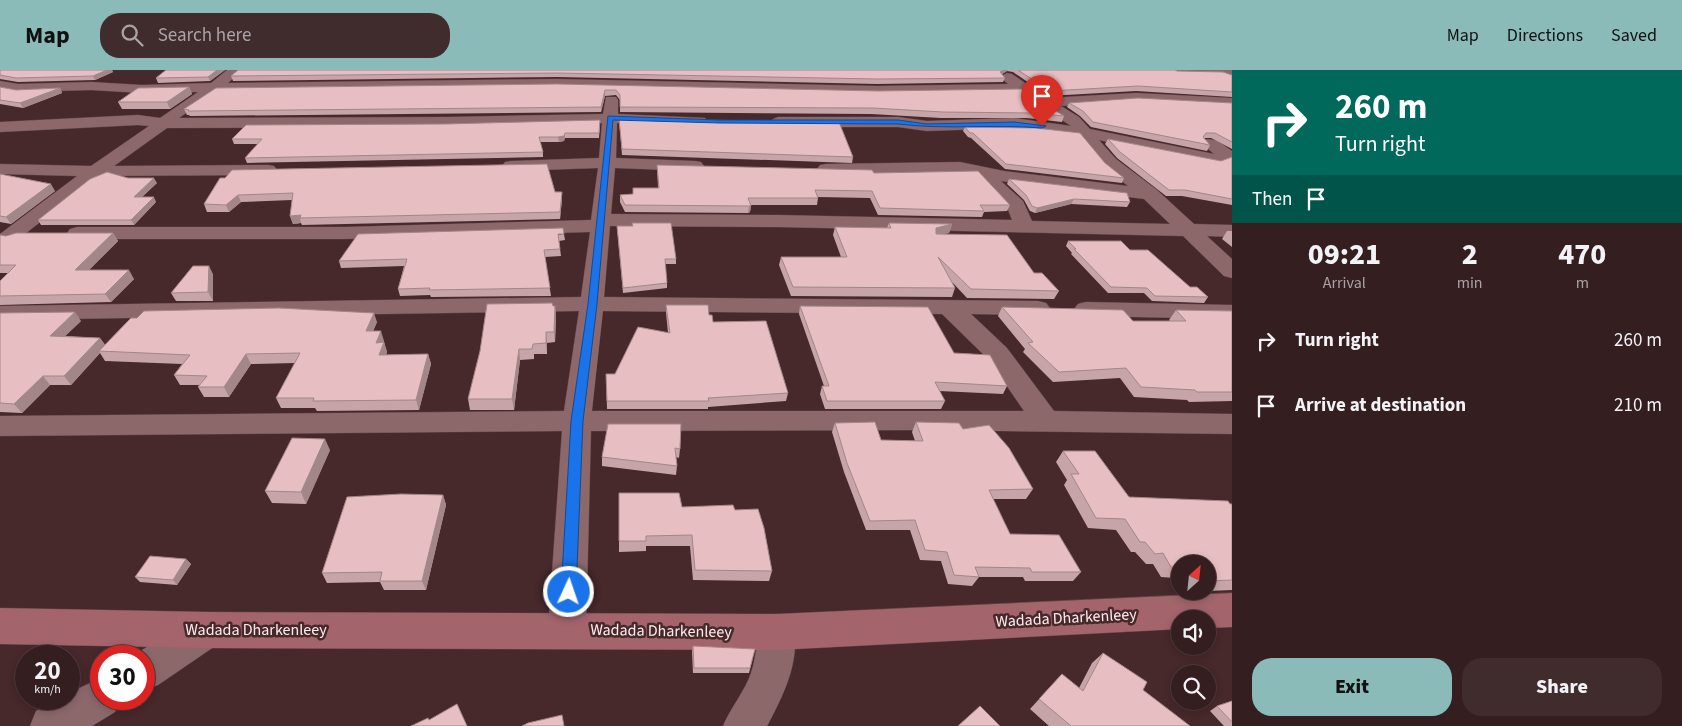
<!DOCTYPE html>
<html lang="en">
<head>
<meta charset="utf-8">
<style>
	body { margin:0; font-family:"Source Sans 3",sans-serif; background:#402b2d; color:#f1f3f6; height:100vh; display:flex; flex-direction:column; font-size:19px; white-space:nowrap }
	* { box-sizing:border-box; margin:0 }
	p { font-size:16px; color:#aaa2a5 }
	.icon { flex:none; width:28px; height:28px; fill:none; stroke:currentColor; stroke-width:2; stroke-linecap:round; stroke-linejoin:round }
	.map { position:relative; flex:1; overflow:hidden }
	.details { display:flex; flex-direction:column; background:#351e20; width:450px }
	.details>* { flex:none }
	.guide { background:#00695c; color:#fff; overflow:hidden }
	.needle { width:32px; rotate:27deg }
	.buttons { position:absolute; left:1171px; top:485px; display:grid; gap:10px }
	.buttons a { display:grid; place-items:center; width:45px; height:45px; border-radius:50%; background:#351e20; box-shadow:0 2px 8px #0003,0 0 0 1px #4f3c3e; font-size:25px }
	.speed { position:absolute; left:15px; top:575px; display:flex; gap:10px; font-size:25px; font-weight:700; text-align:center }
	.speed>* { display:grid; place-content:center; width:65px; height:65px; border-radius:50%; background:#351e20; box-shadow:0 2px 8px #0003,0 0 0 1px #4f3c3e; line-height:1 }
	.speed small { font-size:12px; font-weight:400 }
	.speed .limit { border:8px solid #d22; background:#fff; color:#111 }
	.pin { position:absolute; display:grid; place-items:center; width:42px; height:42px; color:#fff; margin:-51px -21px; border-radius:50% 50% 50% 0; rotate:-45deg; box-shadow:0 0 5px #0007 }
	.pin .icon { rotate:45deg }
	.me { position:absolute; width:55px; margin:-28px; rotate:3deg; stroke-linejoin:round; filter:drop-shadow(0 0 4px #0008) }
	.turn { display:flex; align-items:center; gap:18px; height:105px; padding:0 20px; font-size:22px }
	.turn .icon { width:65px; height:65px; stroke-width:2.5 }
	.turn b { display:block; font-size:35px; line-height:42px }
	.then { display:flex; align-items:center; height:48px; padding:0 20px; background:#0003; gap:10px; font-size:19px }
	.eta { display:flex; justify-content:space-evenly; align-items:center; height:85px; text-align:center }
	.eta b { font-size:30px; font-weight:800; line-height:35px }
	.action { display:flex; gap:10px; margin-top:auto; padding:10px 20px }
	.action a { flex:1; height:58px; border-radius:20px; background:#8bbbb9; color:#111; font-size:20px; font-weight:800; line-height:58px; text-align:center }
	.action a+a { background:#402b2d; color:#f1f3f6 }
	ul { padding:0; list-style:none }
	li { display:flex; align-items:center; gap:15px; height:65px; padding:0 20px }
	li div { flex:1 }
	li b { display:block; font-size:19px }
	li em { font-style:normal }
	header { display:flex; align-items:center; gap:30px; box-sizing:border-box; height:70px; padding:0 25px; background:#8bbbb9; color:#111 }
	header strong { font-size:24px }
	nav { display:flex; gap:28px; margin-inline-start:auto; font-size:18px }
	.search { width:350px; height:45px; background:#402b2d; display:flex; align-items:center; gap:12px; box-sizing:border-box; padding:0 18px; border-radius:20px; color:#aaa2a5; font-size:19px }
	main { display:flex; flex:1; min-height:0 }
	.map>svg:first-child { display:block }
</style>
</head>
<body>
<header>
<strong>Map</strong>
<div class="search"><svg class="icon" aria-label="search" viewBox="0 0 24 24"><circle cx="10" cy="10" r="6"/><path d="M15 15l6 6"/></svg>Search here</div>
<nav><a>Map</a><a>Directions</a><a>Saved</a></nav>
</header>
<main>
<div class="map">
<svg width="1232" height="656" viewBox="0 0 1232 656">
	<rect width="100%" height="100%" fill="#47282b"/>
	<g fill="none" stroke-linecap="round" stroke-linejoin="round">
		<defs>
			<g id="street">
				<path d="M227,0h15l-14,13 329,-4 320,7 131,-2 -8,-7 7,-4 5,1 35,24 89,-5 96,5v8l-96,-5 -75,5 18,11 11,12 124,25 -13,-11 2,-3c12,-3 20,5 29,11v8l-14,6 -42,-7 -77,-18 17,19 41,31 37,34 38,1v12l-25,-1 25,23v19l-8,-2 -41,-40 -405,-9 -168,-1 -6,71 434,4 8,2 4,5 -4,5 -8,2 -67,-1 36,34 47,63 178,3v20l-308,-4 -333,1 -5,199 -6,12 -13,6 -13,-6 -6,-12 14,-199 -562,5v-20l564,-5 15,-100 -579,9v-14l581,-9 9,-65 -245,7h-268l-7,-2 -3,-4 3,-4 7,-2h268l246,-7 7,-52 -87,3 -6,-1 -3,-4 3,-4 6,-1 88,-3 3,-35 -155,4 -280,1 -53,38 154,-1 6,1 3,4 -3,4 -6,1 -169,1 -92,72 -7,2v-16l77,-58 -77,-2v-10l91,2 58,-40 -11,-1 -138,7v-10l138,-7 22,3 38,-26 -56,1 -51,-3 -73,2 -18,-3v-8l18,3 73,-2 51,3 69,-2zM557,17l320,7 142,-2 52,34 -57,-8 -87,3 -29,-4h-120l-5,2 -3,3 3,3 5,2h120l29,4 87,-3 66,9 24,30 24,19 -124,-15 -44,-9 -134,2 -6,1 -3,4 3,4 6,1 134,-2 16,3 31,32 5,13 -234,-5 -167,-1 4,-46 80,3 6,-1 3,-4 -3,-4 -6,-1 -79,-3 1,-35 83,3 5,-2 3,-3 -3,-3 -87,-4v-14l-2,-3h-10l-3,17 -156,3 -268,1 38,-27zM1001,111l143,18 26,25 -138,-3 -9,-20zM603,241l339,3 47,46 35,51h-432z"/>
				<path d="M1168,0h64v9l-11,-4 -46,-1z"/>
				<path d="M1086,232l146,3v14l-146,-3 -8,-2 -4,-5 4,-5z"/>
				<path d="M208,542l13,6 6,12 -6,12 -63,43 -14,5v-34h-12l63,-38z"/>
				<path d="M777,544l13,5c15,34 -7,77 -23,107h-44c7,-17 23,-37 28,-53 6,-18 5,-36 13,-54z"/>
				<path d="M101,608v21h20l-6,13 -23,14h-62l6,-15 23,-12h10v-6z"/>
			</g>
			<path id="secondary" d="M1232,523v34l-24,1v-9h-28v10l-403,21 -569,-2 -208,-4v-36l208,4 569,2z"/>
		</defs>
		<!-- street casing -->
		<use href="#street" stroke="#5e4548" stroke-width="1"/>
		<!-- secondary casing -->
		<use href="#secondary" stroke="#5e4548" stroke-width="1"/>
		<!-- street -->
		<use href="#street" fill="#8c686b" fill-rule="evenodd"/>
		<!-- secondary -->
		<use href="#secondary" fill="#a3646c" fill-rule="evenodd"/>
	</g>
	<!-- wall -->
	<g fill="#c7a4a7">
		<path d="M0,0h112l1,2 -18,8 -77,2 -18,-3z"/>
		<path d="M166,0h59l-15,11 -52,2 -2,-5z"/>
		<path d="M238,0h937l2,1 55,4v22l-96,-6 -88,5 -35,-24 -6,-1 -5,3 3,4 -2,4 -126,2 -320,-7 -324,4 -2,-5z"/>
		<path d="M0,17l16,3 44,-2 2,5 -39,15 -23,-4z"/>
		<path d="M189,17l3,7 -22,15h-48l-4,-7z"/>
		<path d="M216,18l662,3 186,25 -2,6 -35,-4h-86l-70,-4 -251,-2v-12l-4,-5 -11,1 -4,16 -411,4 -1,-1h-2l-3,-6z"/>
		<path d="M1069,33h163v46l-21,-11h-7l6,7 -3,6 -116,-24 -11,-11 -13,-9z"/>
		<path d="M619,49l234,38 -1,6 -230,-8z"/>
		<path d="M600,55l-1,13h-34l-1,3 -5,1h-19l3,10v5l-296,6 -2,-5 13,-14h-24l-2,-5z"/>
		<path d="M965,57l140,36 19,15 -2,5 -117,-14 -34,-31 -3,-1 -5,-6z"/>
		<path d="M1108,69l113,22 11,-4v48l-50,-9h-16l-49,-38 -12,-14z"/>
		<path d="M657,95l217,8 136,32 -3,6 -23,1 -2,5 -104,-2 -8,-17 -52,-1v1l-1,7h-66l-1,7 -2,1 -123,-1 -5,-10v-7l13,-1 25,-6z"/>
		<path d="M0,104l55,17 -44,33 -11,-2z"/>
		<path d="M128,108l29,5 -15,14 14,5 -22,23h-93l-3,-5z"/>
		<path d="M220,108l342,14v7l-2,20 -258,6 -1,-2 -8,1 -3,-8 2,-16 -51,2 -12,10h-22l-3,-8z"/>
		<path d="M1009,109l121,23 -3,5 -56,-3 -36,9 -5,-2 -6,-11 -17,-16z"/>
		<path d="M632,153l44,36v5h-11l2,19v5l-44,5 -6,-67h15z"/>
		<path d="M889,153l63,1 -3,9 -6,1 91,39 25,18 -5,8 -87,-1 -15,-16 3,6 -3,9 -161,-1 -12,-31 2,-8h60l-8,-22 2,-8 52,1z"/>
		<path d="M1227,161h5v16l-10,-8z"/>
		<path d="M113,163l5,8 -29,29 45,9 -23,23 -111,3v-24l8,-8h-8v-38l6,1z"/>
		<path d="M564,164l1,6 -6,1 2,15 -16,1 6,39 -120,1 -1,-2 -30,1 -2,-7 6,-23 -63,2 -2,-7z"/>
		<path d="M1068,171l122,46 18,10 -4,6 -52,-2 -8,-8h-36l-37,-39 1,-1 -6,-7z"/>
		<path d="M213,204v27h-37l-5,-8z"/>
		<path d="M666,235l43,10 4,7 75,71 -2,8 -78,6v2h-101l-1,-35h9l53,-41 -2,-20z"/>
		<path d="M553,236h2l1,11 -1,25 -8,1v11h-13v5l-14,1 -6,50h-44l-2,-11z"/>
		<path d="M800,236l154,47 53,33 -4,8 -64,-3 6,10 -4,8h-116l-5,-15 2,-8h2l-25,-72z"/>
		<path d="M1002,237l131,14h37l-1,-1 7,-10 56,1v90l-43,1 -2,-2 -53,-3 -14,-19 -67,4 -30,-30 2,-3 -27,-33z"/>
		<path d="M0,243l81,8 -16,15 35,2 5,7 272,-23 -4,9 11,10v1l3,10 -1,3 42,-1 3,10 -12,46 -102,1 -2,-3h-34l-5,-10 19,-35 -44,1 -22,33h-25l-6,-10 1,-2h-19l-6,-10 8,-11 -77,-3 -5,-8 -29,32h-21l-28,28 -22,-1z"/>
		<path d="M916,352l47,7 70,60 -7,10h-33l17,35 71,38 -8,9h-48l-2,-4h-44l-7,9 -24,-2 -7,-23 -21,-1 -10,-30h-44l-22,-58 -12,-40 3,-9 46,17 34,1 -3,-9z"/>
		<path d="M608,354l72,25 -1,9 -3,-1 1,9 -1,9 -74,-9v-9z"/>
		<path d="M330,380l-24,54 -34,-1 -7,-12z"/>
		<path d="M1063,381l66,46 103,7v86l-24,1v-27h-28v20l-5,-6 -14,-1 -8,-13h-7l-11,-12h-4l-15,-22 -28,-2 -24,-43 3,-5 -11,-18z"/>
		<path d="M619,423l63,14 53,3 37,61 -3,10 -76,-1 -3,-34h-44v5l-27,1z"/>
		<path d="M443,425l3,10 -20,85h-42l-4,-8 -53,1 -5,-10z"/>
		<path d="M186,489l5,5 -14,21 -37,-3 -5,-5z"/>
		<path d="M693,576l62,3 -6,24h-56l-1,-21z"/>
		<path d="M1103,583l40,37 47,36h-141l-19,-17 32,-35 17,14 13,-25z"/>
		<path d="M1232,631v25h-8l-14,-15 7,-5z"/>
	</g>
	<!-- shaded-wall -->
	<g fill="#a28688">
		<path d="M107,0h5l1,2 -18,8 -2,-4z"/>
		<path d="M217,0h8l-15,11 -2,-4z"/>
		<path d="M1004,0h4l-1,1 -9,6 2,-5z"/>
		<path d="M189,17l3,7 -22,15 -3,-7z"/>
		<path d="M60,18l2,5 -39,15 -3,-5z"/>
		<path d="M605,20v6l-4,16v-5z"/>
		<path d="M565,63v5l-1,3 -5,1 -1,-5z"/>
		<path d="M154,108l3,5 -21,19 -2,-5z"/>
		<path d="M51,114l4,7 -44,33 -5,-7z"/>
		<path d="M562,122v7l-2,20v-7z"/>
		<path d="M238,125l3,7 -12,10 -3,-7z"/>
		<path d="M154,127l2,5 -22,23 -3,-5z"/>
		<path d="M1074,129l-3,5 -36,9 2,-5z"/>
		<path d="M749,136h2l-1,6 -2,1z"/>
		<path d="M301,145l-1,3 1,5 -8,1 -3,-8z"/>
		<path d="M952,154l-3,9 -16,3 3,-8z"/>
		<path d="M113,163l5,8 -37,37 -6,-8z"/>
		<path d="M209,196l4,8v27l-5,-9z"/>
		<path d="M129,200l5,9 -23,23 -6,-8z"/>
		<path d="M555,236l1,11 -1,25 -1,-10z"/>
		<path d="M75,242l6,9 -25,24 -6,-9z"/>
		<path d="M374,243l3,9 -8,19 -3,-10z"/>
		<path d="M381,261l3,10 -4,11 -4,-9z"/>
		<path d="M546,262l1,11v11l-1,-11z"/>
		<path d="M100,268l6,8 -7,5 1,2 -29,32 -7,-9z"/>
		<path d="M384,272l3,10 -5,13 -3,-10z"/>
		<path d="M519,279l1,11 -6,50 -2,-11z"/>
		<path d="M246,284l5,10 -22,33 -5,-10z"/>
		<path d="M428,284l3,10 -12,46 -3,-10z"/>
		<path d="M43,306l7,9 -28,28 -8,-9z"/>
		<path d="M325,369l5,11 -24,54 -5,-12z"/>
		<path d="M443,425l3,10 -20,85 -4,-9z"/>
		<path d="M186,489l5,5 -14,21 -4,-5z"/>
	</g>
	<!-- building -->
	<g fill="#e7bfc2" stroke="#a28688">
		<path d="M0,0h107l-14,6 -77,2 -16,-3z"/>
		<path d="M166,0h51l-9,7 -52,1z"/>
		<path d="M238,0h766l-4,2 5,6 -127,1 -321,-6 -326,3z"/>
		<path d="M1018,0h157l2,1 46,1 9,3v17l-94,-6 -88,5z"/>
		<path d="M557,14l321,7 143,-2 43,27 -34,-3 -87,-1 -70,-4 -253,-1v-12l-4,-5h-11l-4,17 -413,4 1,-1 -5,-1 32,-21z"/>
		<path d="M0,17l16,3 44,-2 -40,15 -20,-3z"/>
		<path d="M189,17l-22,15h-49l20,-14z"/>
		<path d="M1138,28l94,5v39l-17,-9h-9l-3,4 7,8 -117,-23 -10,-11 -14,-8z"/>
		<path d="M619,49l220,3 14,35 -231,-8z"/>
		<path d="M600,50l-1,13h-34l-1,3 -6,1h-19l4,15 -298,6 17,-19h-30l14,-14 200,-1z"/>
		<path d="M965,57l71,1 44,5 25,30 19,15 -118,-14 -33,-31h-3z"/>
		<path d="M1108,69l113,22 11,-4v42l-47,-9h-16l-49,-38z"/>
		<path d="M547,94l8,28h7l-2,20 -260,6 1,-3 -11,1 3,-23 -55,2 -12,10 -22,-1 16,-26h5l7,-8z"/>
		<path d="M657,95l215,5 2,3 104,-2 32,34h-30l4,6 -104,-3 -8,-17 -57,-1 3,8h-70l3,8h-2l-124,-1 -5,-10 13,-1v-6h26z"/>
		<path d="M107,102l21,6h26l-20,19h20l-23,23h-93l52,-41z"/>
		<path d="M0,104l51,10 -45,33 -6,-1z"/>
		<path d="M1009,109l118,14 3,9 -56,-3 -37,9 -5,-2 -6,-11z"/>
		<path d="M632,153h39l5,36h-11l2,24 -44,5 -6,-62h16z"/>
		<path d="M889,153l63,1 -16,4v6l71,1 27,38h8l17,18 -88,-2 -33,-32 17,31 -162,-1 -12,-30h66l-12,-30 56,1z"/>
		<path d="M563,158l1,6h-6l2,15 -16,1 6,38 -121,2 1,-2 -32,1 9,-30 -68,2 19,-27z"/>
		<path d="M16,163h97l-38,37h54l-24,24 -105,2v-15l16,-16h-16v-30l6,1z"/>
		<path d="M1068,171h53l9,9h18l42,37h7l11,10 -53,-1 -8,-8 -36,-1 -37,-38h2z"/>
		<path d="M193,196h16l-1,26 -37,1z"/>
		<path d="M552,233l1,3h2l-1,26h-8v11l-13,1 -1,5h-13l-7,50h-44l12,-48 7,-47z"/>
		<path d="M666,235h42l1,10h3l1,7 53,-1 22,72 -80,5 1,3h-102l-1,-27h9l23,-47 32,6z"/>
		<path d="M800,236l128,1 26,46 36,2 17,31 -72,-4 10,19h-118l-5,-15h7z"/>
		<path d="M1002,237l121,3 10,11h53l-10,-11 56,1v81h-35l-2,-2 -54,-3 -15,-19 -67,4 -31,-29 5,-1z"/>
		<path d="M279,238l95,5 -8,18h15l-5,12 8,-1 -5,13 49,-1 -12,46 -103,1 1,-3h-38l24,-45 -54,1 -22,33h-26l9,-11 -33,-1 16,-20 -91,-4 32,-33h6l7,-7z"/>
		<path d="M75,242l-25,24 50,2 -36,38h-21l-29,28 -14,-1v-90z"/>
		<path d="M875,352l6,18 42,1 -7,-19 43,1 4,6 26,-4 20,23 24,41 -44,1 21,44 49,1 22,37h-49l-2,-4 -55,-1 4,10 -25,-2 -7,-23 -22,-2 -10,-30 -45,1 -23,-58 -12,-40z"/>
		<path d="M608,354h73l-1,25 -5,-1 2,18 -75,-9z"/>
		<path d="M292,368l33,1 -24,53 -36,-1z"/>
		<path d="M1063,381h32l34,46 99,4 2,3h2v76l-24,1v-17h-28v3h-9l-8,-14 -8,1 -10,-12h-5l-15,-23 -29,-1 -25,-44h8z"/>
		<path d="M619,423h60l3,14 51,-2 2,5 23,-1 6,19 8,43 -77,-1 -3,-35 -46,1v5h-27z"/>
		<path d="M401,424l42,1 -21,86h-42l2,-9 -60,1 25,-76z"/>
		<path d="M150,486l36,3 -13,21 -38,-3z"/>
		<path d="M693,576l62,3 -5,19h-56z"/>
		<path d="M1103,583l44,29 -4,8 47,36h-119l-32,-27 23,-25 21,17z"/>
		<path d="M1232,631v21l-15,-16z"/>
		<path d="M457,634l10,22h-56l17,-8 1,2z"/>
		<path d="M980,636l20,20h-42z"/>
		<path d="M562,645l2,11h-42l6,-3z"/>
	</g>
	<!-- route -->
	<path fill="#1a73e8" stroke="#114b97" d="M608,46l112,4h178l29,4 87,-2 32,4 -4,2c-48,-4 -96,2 -144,-4l-178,-1 -107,-3 -16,184 -14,117 -7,171 -2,4 -5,2 -5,-2 -3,-4 10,-171 17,-117z"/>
	<g text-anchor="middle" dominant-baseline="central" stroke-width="5" stroke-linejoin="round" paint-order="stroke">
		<!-- near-street labels -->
		<g font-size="16" fill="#feedee" stroke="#47282b">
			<text transform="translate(1066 548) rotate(-3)">Wadada Dharkenleey</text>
			<text x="256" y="560">Wadada Dharkenleey</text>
			<text transform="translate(661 561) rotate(1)">Wadada Dharkenleey</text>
		</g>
	</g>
</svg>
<div class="buttons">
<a><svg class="needle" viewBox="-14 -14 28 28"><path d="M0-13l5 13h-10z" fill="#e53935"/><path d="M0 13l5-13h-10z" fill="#aaa2a5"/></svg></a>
<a><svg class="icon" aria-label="sound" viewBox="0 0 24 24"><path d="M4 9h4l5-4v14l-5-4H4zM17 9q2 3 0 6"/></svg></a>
<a><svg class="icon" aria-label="search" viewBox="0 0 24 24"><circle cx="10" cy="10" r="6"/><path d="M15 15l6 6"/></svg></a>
</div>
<div class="speed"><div>20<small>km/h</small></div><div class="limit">30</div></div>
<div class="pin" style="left:1042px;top:56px;background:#d93025"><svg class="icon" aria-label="arrive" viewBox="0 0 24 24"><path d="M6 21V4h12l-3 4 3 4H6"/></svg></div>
<svg class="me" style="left:569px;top:522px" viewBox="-20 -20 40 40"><circle r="17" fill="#1a73e8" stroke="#fff" stroke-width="3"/><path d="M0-11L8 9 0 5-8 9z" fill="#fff"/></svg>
</div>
<section class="details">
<div class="guide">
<div class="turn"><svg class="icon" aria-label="right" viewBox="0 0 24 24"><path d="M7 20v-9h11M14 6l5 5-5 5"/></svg><div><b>260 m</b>Turn right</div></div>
<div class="then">Then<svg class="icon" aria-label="arrive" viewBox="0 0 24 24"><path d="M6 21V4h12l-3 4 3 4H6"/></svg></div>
</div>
<div class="eta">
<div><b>09:21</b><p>Arrival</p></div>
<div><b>2</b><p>min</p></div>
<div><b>470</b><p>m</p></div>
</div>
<ul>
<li><svg class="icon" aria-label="right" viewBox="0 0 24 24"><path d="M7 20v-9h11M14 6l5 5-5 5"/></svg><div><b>Turn right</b></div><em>260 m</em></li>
<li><svg class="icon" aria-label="arrive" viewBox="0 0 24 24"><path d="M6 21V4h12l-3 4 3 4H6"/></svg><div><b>Arrive at destination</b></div><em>210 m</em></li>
</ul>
<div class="action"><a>Exit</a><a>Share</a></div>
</section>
</main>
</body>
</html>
